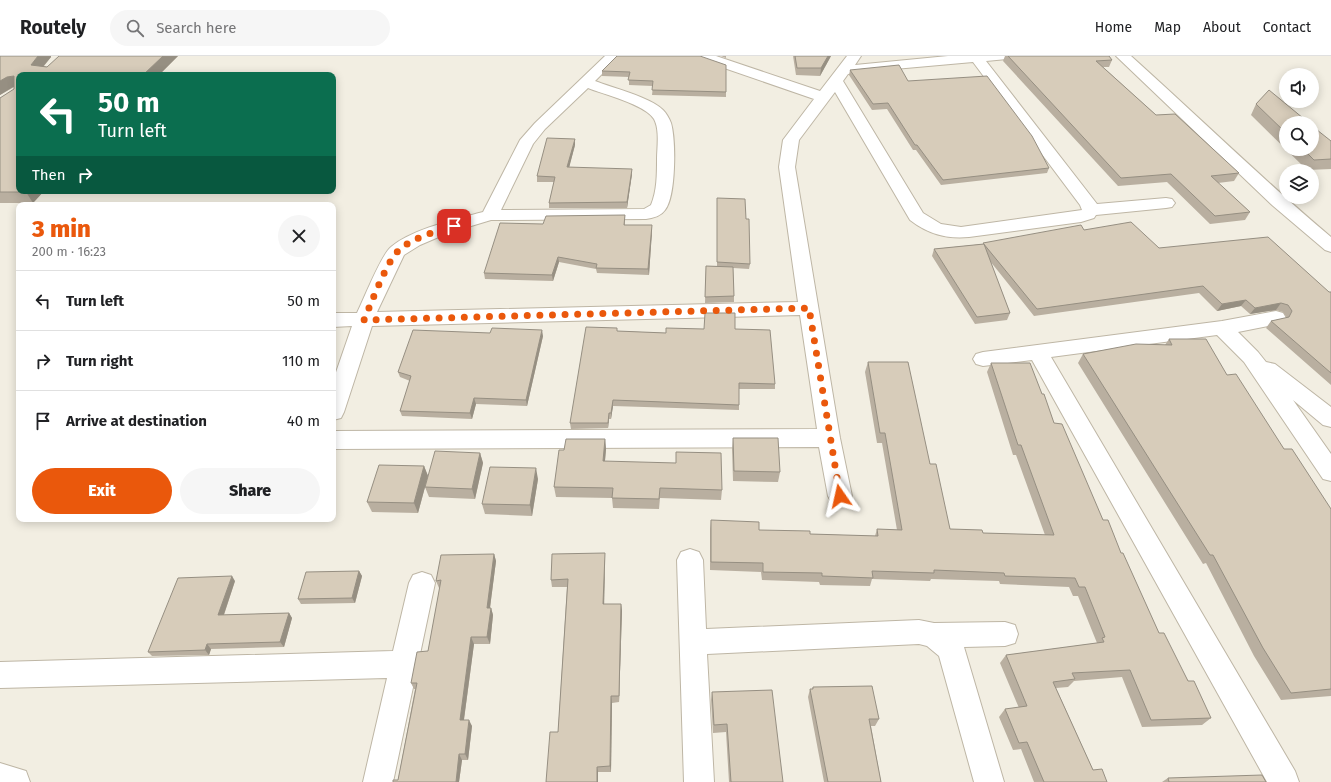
<!DOCTYPE html>
<html lang="en">
<head>
<meta charset="utf-8">
<style>
	body { margin:0; font-family:"Fira Sans",sans-serif; background:#f6f6f6; color:#202124; height:100vh; display:flex; flex-direction:column; font-size:15px; white-space:nowrap }
	* { box-sizing:border-box; margin:0 }
	p { font-size:13px; color:#757577 }
	.icon { flex:none; width:22px; height:22px; fill:none; stroke:currentColor; stroke-width:2; stroke-linecap:round; stroke-linejoin:round }
	.map { position:relative; flex:1; overflow:hidden }
	.drawer { position:absolute; left:16px; top:146px; width:320px; height:320px; display:flex; flex-direction:column; background:#fff; border-radius:8px; box-shadow:0 2px 10px #0003 }
	.drawer>* { flex:none }
	.top-card { position:absolute; left:16px; top:16px; width:320px; height:122px; border-radius:8px; box-shadow:0 2px 10px #0003; background:#0b6e4f; color:#fff; overflow:hidden }
	.fabs { position:absolute; left:1279px; top:12px; display:grid; gap:8px }
	.fabs a { display:grid; place-items:center; width:40px; height:40px; border-radius:50%; background:#fff; box-shadow:0 2px 10px #0003; font-size:20px }
	.pin { position:absolute; display:grid; place-items:center; width:34px; height:34px; color:#fff; margin:-17px; border-radius:8px; box-shadow:0 2px 6px #0006 }
	.me { position:absolute; width:44px; margin:-22px; rotate:349deg; stroke-linejoin:round; filter:drop-shadow(0 0 3px #0008) }
	.turn { display:flex; align-items:center; gap:14px; height:84px; padding:0 16px; font-size:18px }
	.turn .icon { width:52px; height:52px; stroke-width:2.5 }
	.turn b { display:block; font-size:28px; line-height:34px }
	.then { display:flex; align-items:center; height:38px; padding:0 16px; background:#0003; gap:8px; font-size:15px }
	.round { display:grid; place-items:center; flex:none; width:42px; height:42px; border-radius:21px; background:#f6f6f6 }
	.overview { display:flex; align-items:center; justify-content:space-between; height:68px; padding:0 16px }
	h1 { font-size:24px; font-weight:800; line-height:30px; color:#ea580c }
	.action { display:flex; gap:8px; margin-top:auto; padding:8px 16px }
	.action a { flex:1; height:46px; border-radius:24px; background:#ea580c; color:#fff; font-size:16px; font-weight:800; line-height:46px; text-align:center }
	.action a+a { background:#f6f6f6; color:#202124 }
	ul { padding:0; list-style:none }
	li { display:flex; align-items:center; gap:12px; height:60px; padding:0 16px; border-top:1px solid #e0e0e0 }
	li div { flex:1 }
	li b { display:block; font-size:15px }
	li em { font-style:normal }
	header { display:flex; align-items:center; gap:24px; box-sizing:border-box; height:56px; padding:0 20px; background:#fff; border-bottom:1px solid #e0e0e0 }
	header strong { font-size:19px }
	nav { display:flex; gap:22px; margin-inline-start:auto; font-size:14px }
	.search { width:280px; height:36px; background:#f6f6f6; display:flex; align-items:center; gap:10px; box-sizing:border-box; padding:0 14px; border-radius:22px; color:#757577; font-size:15px }
	.map>svg:first-child { display:block }
</style>
</head>
<body>
<header>
<strong>Routely</strong>
<div class="search"><svg class="icon" aria-label="search" viewBox="0 0 24 24"><circle cx="10" cy="10" r="6"/><path d="M15 15l6 6"/></svg>Search here</div>
<nav><a>Home</a><a>Map</a><a>About</a><a>Contact</a></nav>
</header>
<div class="map">
<svg width="1331" height="726" viewBox="0 0 1331 726">
	<rect width="100%" height="100%" fill="#f2eee2"/>
	<g fill="none" stroke-linecap="round" stroke-linejoin="round">
		<defs>
			<g id="street">
				<path d="M605,0h15l-25,25c18,7 55,16 68,29 3,3 6,8 8,13 5,17 5,74 -6,87 -4,6 -12,8 -19,9l-155,1 -43,13 -28,12 -16,10 -27,57 421,-10 -19,-135 4,-27 31,-41 -116,-40 -2,-3h20l104,35 27,-35h14l-6,9 93,-9h61l-2,3 -21,2 111,143 69,-6 6,1 3,4 -3,4 -6,1 -70,7 -2,3 -13,4 -112,15c-23,2 -41,-3 -59,-17l-75,-128 -36,48 -4,27 45,271 12,58 -4,7 -8,3 -8,-3 -4,-7 -9,-49 -486,2v-18l484,-2 -17,-114 -428,11 -28,86 -3,6 -8,2v-39l19,-55 -19,1v-14h24c7,-14 24,-58 34,-66 21,-18 66,-28 92,-35l37,-72 15,-17zM973,6l107,143 2,5 -121,17 -20,-3 -18,-11 -80,-132 5,-7 13,-2zM588,32c15,6 58,17 66,31 6,11 3,29 3,40 0,15 0,32 -6,46l-7,4 -143,1 32,-66 12,-15z"/>
				<path d="M1116,0h15c67,60 131,123 200,181v15l-6,-2 -53,-45z"/>
				<path d="M1276,255l7,2 3,5 -3,5 -45,9 20,20 8,10 9,2 56,43v20l-8,-2 -30,-25 38,54v27l-8,-2 -79,-117 -27,-27 -166,22 244,414 4,11h-32l-235,-422 -49,6 -7,-2 -3,-5 3,-5 7,-2 239,-31z"/>
				<path d="M690,493l9,3 4,8 3,69 213,-9 15,3 71,-1 10,3 3,9 -3,9 -10,3 -41,1 40,135h-30l-35,-126 -12,-10 -8,-2 -212,10 7,128h-30l-7,-222 4,-8z"/>
				<path d="M422,516l9,3 4,8 -42,199h-30l24,-104 -387,10v-26l393,-11 16,-68 4,-8z"/>
				<path d="M0,707l26,8 4,11h-30z"/>
			</g>
		</defs>
		<!-- street casing -->
		<use href="#street" stroke="#beb6a5" stroke-width="2"/>
		<!-- street -->
		<use href="#street" fill="#fff" fill-rule="evenodd"/>
	</g>
	<!-- wall -->
	<g fill="#b9afa0">
		<path d="M0,0h51v1l-7,9 3,1 131,-11 -19,19h-140v116h25l-11,12h-33v-105l14,-9v-2l-14,8z"/>
		<path d="M721,0h5v2z"/>
		<path d="M793,0h38l-11,20 -24,-1z"/>
		<path d="M1005,0h104l3,4 -3,7h-6l53,48 83,58 -5,8 -16,2 32,29 -5,8 -35,4 -43,-42 -49,4 -115,-125z"/>
		<path d="M726,9v32l-74,-2 1,-9 -24,-1v-8l-27,-1v-5z"/>
		<path d="M850,14l58,11 141,87 -2,5 -106,12 -25,-35h-3l-26,-41 -15,1 -23,-35z"/>
		<path d="M1256,48l30,19v26h26l19,-8v28l-24,1 -56,-55z"/>
		<path d="M575,89l-6,22 63,7 -5,34h-78v-5l5,-21h-17v-6z"/>
		<path d="M717,142l29,21 4,45 -1,5 -16,-1 1,28v6l-29,1 1,-37h11z"/>
		<path d="M625,159v10l27,6 -3,44 -52,-2 -1,-4 -37,-7 -6,19 -68,-2 -1,-6 59,-49z"/>
		<path d="M1084,174l75,18 170,44h2v93l-65,-57 5,-7 16,-3 -4,-6 -7,-2 -26,4 -9,-8 -24,5 -18,-18 -165,23 -44,-55 20,52 -3,7 -32,4 -43,-68 2,-7 49,-5v-1z"/>
		<path d="M704,273h31l40,55v5h-36v21l-126,-4 -2,13h-2l-1,9 -37,1 -1,-6 47,-92 49,2z"/>
		<path d="M543,280l-16,70 -51,-2 -4,15 -70,-3 -2,-5 10,-30 -10,-4 -2,-5z"/>
		<path d="M1169,283l58,36 57,74 47,60v187l-50,4 -27,-44 -48,-93 -3,1 -125,-201 5,-9 82,-9z"/>
		<path d="M868,306l62,102 20,65 33,4 62,2 -29,-80h-3l-26,-83 4,-9 51,31 12,29 49,97 18,33 38,80 52,85 -9,7 -60,2 -20,-50 -48,4 -6,6 -12,1 37,82 14,12h-73l-13,-33 -8,1 -14,-33 6,-8 14,-1 -19,-45 6,-8 91,-12 -19,-47h-5l-4,-9 -69,-3 -1,-3 -68,-2 -1,2 -58,-2 -2,7 -50,-1 -1,-3 -57,-2 -1,-8 -51,-2v-41l1,-9 48,10 51,4 65,2 2,-7 20,1 -15,-87h-5l-12,-71z"/>
		<path d="M733,382l47,34 -2,10 -45,-1 -1,-32z"/>
		<path d="M605,383l1,10 -1,12 117,29 -1,10 -61,-2 -1,11 -46,-1 -1,-10 -56,-1 -2,-10 10,-37z"/>
		<path d="M480,397l3,10 -8,36 -46,-2 -4,-10z"/>
		<path d="M424,410l4,10 -10,37 -46,-1 -5,-10z"/>
		<path d="M538,423l-6,37 -47,-2 -3,-10z"/>
		<path d="M494,498l2,7 -6,47h1l2,7 -3,29h-16l-10,76 8,6 -4,34h-6l-3,22h-66l5,-2 17,-91h-1l-3,-6 17,-32 12,-63h-1l-3,-7z"/>
		<path d="M605,504l-1,44h17l1,7 -3,91 -7,1 -1,69h-13v10h-52l12,-50 9,-145h-15l-1,-7z"/>
		<path d="M359,515l3,5 -7,27 -54,1 -3,-5z"/>
		<path d="M235,525l-11,34 65,-2 3,5 -8,29 -73,2 -2,6 -57,1 -4,-4z"/>
		<path d="M813,631l66,32 -4,7h-4l10,56h-57l-16,-85 2,-8h2z"/>
		<path d="M712,636l71,90h-54l-3,-50 -13,1 -2,-33z"/>
		<path d="M1168,722l98,4h-104z"/>
	</g>
	<!-- shaded-wall -->
	<g fill="#968f82">
		<path d="M38,0h13v1l-15,18 -5,-10z"/>
		<path d="M163,0h15l-19,19h-16z"/>
		<path d="M828,0h3l-11,20 1,-8z"/>
		<path d="M14,20l5,10 -6,1 -13,8v-14l7,-4z"/>
		<path d="M575,83v6l-7,27 -1,-5z"/>
		<path d="M632,113v5l-5,34v-6z"/>
		<path d="M27,135h17l-11,12 -7,-11z"/>
		<path d="M652,169v6l-3,44 -1,-6z"/>
		<path d="M558,201l1,5 -6,19 -1,-6z"/>
		<path d="M1246,244l-5,6 -24,5 5,-7z"/>
		<path d="M1281,247l-5,7 -26,4 5,-6z"/>
		<path d="M542,274l1,6 -16,70 -1,-6z"/>
		<path d="M474,342l2,6 -4,15 -2,-6z"/>
		<path d="M613,344v6l-2,13v-6z"/>
		<path d="M609,357v6l-1,9v-5z"/>
		<path d="M605,383l1,10 -2,22 -1,-10z"/>
		<path d="M480,397l3,10 -8,36 -3,-10z"/>
		<path d="M424,410l4,10 -10,37 -4,-10z"/>
		<path d="M536,412l2,11 -6,37 -2,-11z"/>
		<path d="M605,497v7l-1,51 -1,-7z"/>
		<path d="M494,498l2,7 -7,54 -2,-7z"/>
		<path d="M359,515l3,5 -7,27 -3,-5z"/>
		<path d="M232,520l3,5 -13,39 -4,-5z"/>
		<path d="M621,548l1,7 -3,91v-6z"/>
		<path d="M491,552l2,7 -3,29 -3,-7z"/>
		<path d="M289,557l3,5 -8,29 -4,-5z"/>
		<path d="M471,581l3,7 -11,82 -3,-6z"/>
		<path d="M207,588l4,5 -2,6 -4,-5z"/>
		<path d="M611,640l1,7 -1,69 -1,-6z"/>
		<path d="M469,664l3,6 -4,34 -3,-6z"/>
		<path d="M459,698l3,6 -3,22h-3z"/>
		<path d="M597,711l1,5v10h-1z"/>
	</g>
	<!-- building -->
	<g fill="#d7ccba" stroke="#968f82">
		<path d="M0,0h38l-7,9 16,2 12,-11h104l-20,19h-124v116h8l-1,1h-26v-94l14,-9v-13l-7,1 -7,4z"/>
		<path d="M617,0h83l26,9v27l-74,-2 1,-9 -25,-1 2,-8 -28,-1z"/>
		<path d="M795,0h33l-7,12h-24z"/>
		<path d="M1008,0h101l3,4 -16,1 60,54 19,-1 64,59 -28,3 39,36 -35,4 -44,-42 -50,4z"/>
		<path d="M899,9l9,16 79,-5 45,60 17,32 -106,12 -26,-35h-2l-27,-42 -15,1 -23,-34z"/>
		<path d="M1269,34l40,33h-23v10l-30,-29z"/>
		<path d="M1312,70l19,15v18l-17,1 -11,-11h9z"/>
		<path d="M547,82l28,1 -8,28 65,2 -5,33 -78,1 6,-26 -18,-1z"/>
		<path d="M717,142l28,1 1,20h3l1,45 -33,-2z"/>
		<path d="M625,159l-1,10h28l-4,44 -52,-1 1,-4 -39,-7 -6,18 -68,-2 16,-50 43,1 3,-8z"/>
		<path d="M1131,166l28,26 109,-11 61,55h2v81l-60,-52 18,-4 3,-6 -4,-6 -7,-2 -26,5 -9,-8 -24,4 -19,-18 -166,23 -54,-66 98,-18 3,5z"/>
		<path d="M984,188l26,69 -33,4 -43,-68z"/>
		<path d="M706,210l27,1 1,29 -29,1z"/>
		<path d="M705,257h30v16l35,1 5,54 -36,-1v22l-126,-5 -2,13h-2l-1,10h-38l16,-96 31,1v3l49,2v-5l38,1z"/>
		<path d="M492,272l50,2 -16,70 -52,-2 -4,15 -70,-2 11,-35 -13,-4 15,-42 77,3z"/>
		<path d="M1169,283h37l21,36 9,-1 48,75h8l39,60v180l-40,4 -28,-45 -50,-93h-3l-127,-201 53,-10 36,1z"/>
		<path d="M868,306h40l22,102h6l14,65 32,1 1,3 71,2 -33,-90h-3l-27,-82h39l12,31h2l10,29 8,1 41,96h5l13,33h2l36,80h5l24,48h6l17,37 -60,2 -21,-50 -58,3 3,6 -22,3 40,88 9,-1 5,13h-63l-17,-40 -8,1 -14,-34 22,-3 -21,-51 98,-13 -2,-4 3,-1 -20,-50h-6l-4,-9 -70,-2 -1,-3 -70,-3v3l-62,-2 1,7 -51,-2v-3l-59,-1v-9l-52,-1v-42l48,2v8l51,1v3l68,2 -1,-7 25,1 -17,-97h-5z"/>
		<path d="M733,382h45l2,34 -46,-1z"/>
		<path d="M566,383h39l-2,22 73,2v-11l45,1 1,37 -62,-2 -1,11 -47,-1 1,-10 -59,-1 5,-37h5z"/>
		<path d="M435,395l45,2 -8,36 -47,-2z"/>
		<path d="M379,409l45,1 -10,37 -47,-1z"/>
		<path d="M490,411l46,1 -6,37 -48,-1z"/>
		<path d="M605,497l-2,51h18l-2,92h-8l-1,70 -13,1v15h-51l4,-50h8l10,-153 -17,1 1,-26z"/>
		<path d="M494,498l-7,54h4l-4,29h-16l-11,83h9l-4,34h-6l-3,28h-63v-2h5l19,-97h-6l6,-31 11,-1 13,-71 -5,1 5,-26z"/>
		<path d="M359,515l-7,27 -54,1 8,-27z"/>
		<path d="M232,520l-14,39 71,-2 -9,29 -73,2 -2,6 -57,2 30,-74z"/>
		<path d="M872,630l7,33h-10l12,63h-53l-18,-93h3v-2z"/>
		<path d="M772,634l11,92h-52l-4,-58 -13,1 -2,-33z"/>
		<path d="M1262,719l4,7h-97l-1,-4z"/>
	</g>
	<g fill="none" stroke-linecap="round" stroke-linejoin="round">
		<!-- route -->
		<path stroke="#ea580c" stroke-width="7" stroke-dasharray="0 12.6" d="M454,170c-18,5 -42,12 -56,25 -11,10 -27,53 -34,69l445,-12 31,188"/>
	</g>
</svg>
<div class="fabs">
<a><svg class="icon" aria-label="sound" viewBox="0 0 24 24"><path d="M4 9h4l5-4v14l-5-4H4zM17 9q2 3 0 6"/></svg></a>
<a><svg class="icon" aria-label="search" viewBox="0 0 24 24"><circle cx="10" cy="10" r="6"/><path d="M15 15l6 6"/></svg></a>
<a><svg class="icon" aria-label="layers" viewBox="0 0 24 24"><path d="M12 4l9 5-9 5-9-5zM3 14l9 5 9-5"/></svg></a>
</div>
<div class="pin" style="left:454px;top:170px;background:#d93025"><svg class="icon" aria-label="arrive" viewBox="0 0 24 24"><path d="M6 21V4h12l-3 4 3 4H6"/></svg></div>
<svg class="me" style="left:840px;top:440px" viewBox="-20 -20 40 40"><path d="M0-17L14 15 0 8-14 15z" fill="#ea580c" stroke="#fff" stroke-width="4"/></svg>
<div class="top-card">
<div class="turn"><svg class="icon" aria-label="left" viewBox="0 0 24 24"><path d="M17 20v-9H6M10 6l-5 5 5 5"/></svg><div><b>50 m</b>Turn left</div></div>
<div class="then">Then<svg class="icon" aria-label="right" viewBox="0 0 24 24"><path d="M7 20v-9h11M14 6l5 5-5 5"/></svg></div>
</div>
<section class="drawer">
<div class="overview"><div><h1>3 min</h1><p>200 m · 16:23</p></div><a class="round"><svg class="icon" aria-label="close" viewBox="0 0 24 24"><path d="M6 6l12 12M18 6L6 18"/></svg></a></div>
<ul>
<li><svg class="icon" aria-label="left" viewBox="0 0 24 24"><path d="M17 20v-9H6M10 6l-5 5 5 5"/></svg><div><b>Turn left</b></div><em>50 m</em></li>
<li><svg class="icon" aria-label="right" viewBox="0 0 24 24"><path d="M7 20v-9h11M14 6l5 5-5 5"/></svg><div><b>Turn right</b></div><em>110 m</em></li>
<li><svg class="icon" aria-label="arrive" viewBox="0 0 24 24"><path d="M6 21V4h12l-3 4 3 4H6"/></svg><div><b>Arrive at destination</b></div><em>40 m</em></li>
</ul>
<div class="action"><a>Exit</a><a>Share</a></div>
</section>
</div>
</body>
</html>
